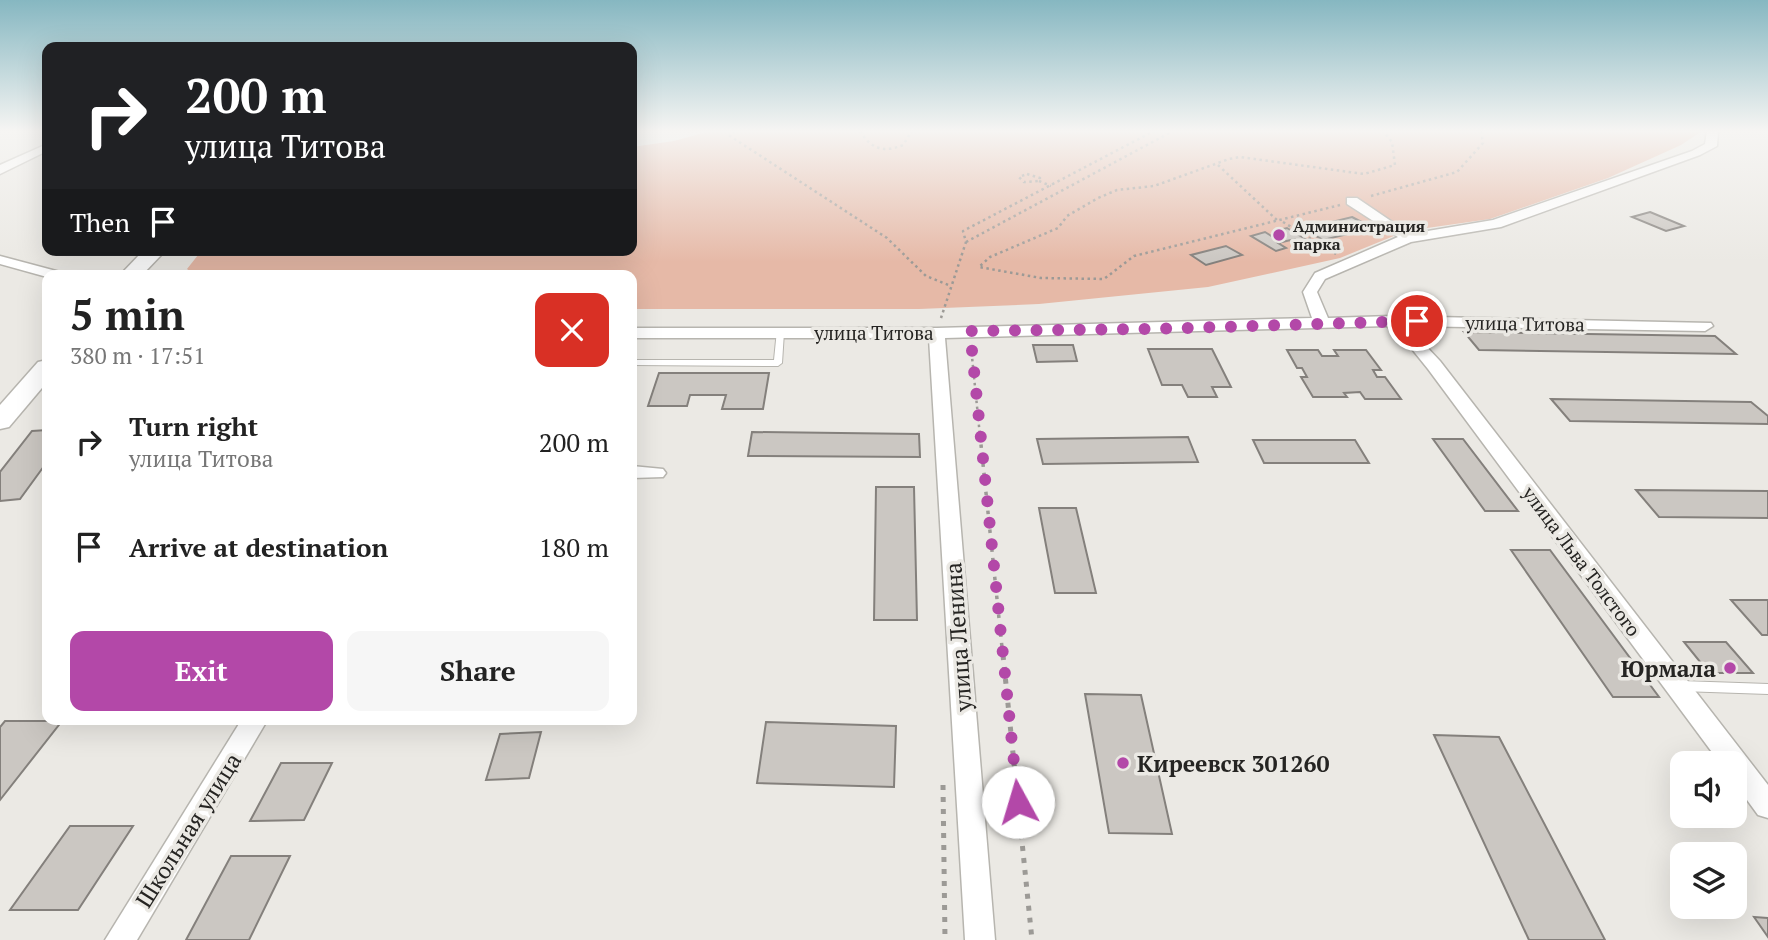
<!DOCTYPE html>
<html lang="en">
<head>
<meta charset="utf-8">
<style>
	body { margin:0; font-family:"PT Serif",serif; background:#f6f6f6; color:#222; height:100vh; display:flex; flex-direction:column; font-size:26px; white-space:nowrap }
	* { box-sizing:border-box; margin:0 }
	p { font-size:23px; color:#767676 }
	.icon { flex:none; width:38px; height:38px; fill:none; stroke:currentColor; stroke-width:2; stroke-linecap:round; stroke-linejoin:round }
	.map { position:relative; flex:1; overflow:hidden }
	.panel { position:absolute; left:42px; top:270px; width:595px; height:455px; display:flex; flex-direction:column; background:#fff; border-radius:14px; box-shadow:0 7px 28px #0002 }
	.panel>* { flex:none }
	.guide { position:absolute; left:42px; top:42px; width:595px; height:214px; border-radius:14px; box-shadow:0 7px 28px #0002; background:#202124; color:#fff; overflow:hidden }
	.buttons { position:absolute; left:1670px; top:751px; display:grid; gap:14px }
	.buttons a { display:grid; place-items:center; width:77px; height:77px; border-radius:14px; background:#fff; box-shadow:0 7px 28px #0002; font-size:35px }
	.pin { position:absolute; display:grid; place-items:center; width:60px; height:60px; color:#fff; margin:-30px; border:4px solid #fff; border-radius:50%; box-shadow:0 2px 7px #0007 }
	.me { position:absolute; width:77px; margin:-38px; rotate:354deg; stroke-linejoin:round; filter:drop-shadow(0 0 5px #0008) }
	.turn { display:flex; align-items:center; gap:24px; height:147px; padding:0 28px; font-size:32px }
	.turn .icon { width:91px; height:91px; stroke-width:2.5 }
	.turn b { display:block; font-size:49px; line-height:60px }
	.then { display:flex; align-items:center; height:66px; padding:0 28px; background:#0003; gap:14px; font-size:26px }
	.round { display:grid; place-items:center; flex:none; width:74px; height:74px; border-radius:14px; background:#f6f6f6 }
	.overview { display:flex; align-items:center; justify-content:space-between; height:119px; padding:0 28px }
	h1 { font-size:42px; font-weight:600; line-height:52px }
	.button { display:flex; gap:14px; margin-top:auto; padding:14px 28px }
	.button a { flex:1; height:80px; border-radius:14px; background:#b348a8; color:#fff; font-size:28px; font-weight:600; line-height:80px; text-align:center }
	.button a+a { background:#f6f6f6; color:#222 }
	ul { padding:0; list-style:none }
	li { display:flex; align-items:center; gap:21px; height:105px; padding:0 28px }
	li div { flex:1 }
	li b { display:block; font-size:26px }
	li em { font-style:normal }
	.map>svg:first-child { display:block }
</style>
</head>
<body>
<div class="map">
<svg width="1768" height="940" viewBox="0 0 1768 940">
	<rect width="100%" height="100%" fill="#ebe9e4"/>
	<!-- green -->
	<path fill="#e6b9a7" d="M710,131h992l-21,14 -73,33 -118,41 -84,12 -66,27 -132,29 -169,17 -120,5h-287v-34h-437l-8,-6 15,-19h430v-103l42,-6z"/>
	<!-- building -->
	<g fill="#cbc7c2" stroke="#84807c" stroke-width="2">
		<path d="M1650,212l34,14 -18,5 -34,-14z"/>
		<path d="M1352,217l21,11 -50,12 -20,-11z"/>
		<path d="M1287,228l20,12 -8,2 -4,-3 -17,4 8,5 -10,3 -25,-15 14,-4 8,5 12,-3 -6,-4z"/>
		<path d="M1226,246l16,9 -36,10 -15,-10z"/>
		<path d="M1464,332l251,4 21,18 -257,-4z"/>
		<path d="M1033,345h40l4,16 -40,1z"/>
		<path d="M1148,349h64l19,38h-19l5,10h-29l-6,-12h-20z"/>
		<path d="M1287,350h31l4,6h16l-4,-6h32l15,20h-8l4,7h8l16,22h-36l-5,-7 -16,1 3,4h-34l-12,-20h6l-5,-9h-5z"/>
		<path d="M659,373h110l-6,36h-41l4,-14h-36l-3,11h-39z"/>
		<path d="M1551,399l200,3 17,14v8l-198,-3z"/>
		<path d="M47,430v32l-27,37 -20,2v-29l32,-41z"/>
		<path d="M752,432l167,2 1,23 -172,-1z"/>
		<path d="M1188,437l10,25 -155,2 -6,-25z"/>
		<path d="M1433,439h30l55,72h-33z"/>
		<path d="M1253,440h102l14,23h-105z"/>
		<path d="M876,487h38l3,133h-43z"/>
		<path d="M1636,490l132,1v27l-109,-1z"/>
		<path d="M1039,508h37l20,85h-41z"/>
		<path d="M1511,550h39l109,147h-46z"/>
		<path d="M1731,600h37v35h-6z"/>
		<path d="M1684,642h42l27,31h-44z"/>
		<path d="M1085,694l56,1 31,139 -63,-1z"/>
		<path d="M5,721h57l-62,79v-73z"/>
		<path d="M766,722l130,4 -2,61 -137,-4z"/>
		<path d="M541,732l-12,46 -43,2 14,-46z"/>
		<path d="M1434,735l65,2 106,203h-76z"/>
		<path d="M281,763h51l-28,57 -54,1z"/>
		<path d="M70,826h63l-55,84h-68z"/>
		<path d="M231,856h59l-41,84h-63z"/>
		<path d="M1754,917l14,1v19z"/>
	</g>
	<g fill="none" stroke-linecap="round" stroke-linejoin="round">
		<defs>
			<g id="lane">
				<path d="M777,330h6l1,2 -2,31 -4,3 -146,-1v-5h142z"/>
				<path d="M1681,681l87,3v10l-87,-3 -4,-1 -2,-4 2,-4z"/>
			</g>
			<g id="street">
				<path d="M1707,131h11l-1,15 -17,9 -199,72 -90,15 -86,37 -8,13 11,26 63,-2 320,7 2,3 -8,5 -298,-5 33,35 328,424v33l-10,-3 -24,-33v-19h-14l-292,-394 -25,-31 -16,-12 -442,12 50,602h-30l-36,-602h-297v-10h305l375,-10 -9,-26 12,-19 83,-36 -51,-33v-6h10l53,36 83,-14 199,-69 13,-7z"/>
				<path d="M47,144v7l-47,23v-9z"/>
				<path d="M0,256l60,16 2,3h-15v2l-47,-13z"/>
				<path d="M632,466l31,3 3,4 -3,4 -31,1z"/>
				<path d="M242,719h26l-131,221h-32z"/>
			</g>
			<g id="secondary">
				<path d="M144,250h22l-24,25h-22z"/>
				<path d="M47,360v22l-38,45 -9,2v-24l38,-43z"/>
			</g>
		</defs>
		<!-- lane casing -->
		<use href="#lane" stroke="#b7b5af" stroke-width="2"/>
		<!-- street casing -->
		<use href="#street" stroke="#b7b5af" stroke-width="3"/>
		<!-- secondary casing -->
		<use href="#secondary" stroke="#b7b5af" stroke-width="3"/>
		<!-- path-far2 -->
		<g stroke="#9c9a96" stroke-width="2.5" stroke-dasharray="2.5 3.5" stroke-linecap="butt">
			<path d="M735,131l-5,5 157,102 39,38 25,10"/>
			<path d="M860,131c11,18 24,22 43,14l9,-14"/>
			<path d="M1218,165l61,57"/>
			<path d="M1027,174l13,4 -1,3 -15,1 -5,-5z"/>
			<path d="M1039,181l12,5"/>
			<path d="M1371,196l86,-24 26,-29 -2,-12"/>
			<path d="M1340,205l-206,51 -30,23 -63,-1 -62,-11 11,-10 68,-29 9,-12 31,-18 19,-8 37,-4 75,-27 11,-2 124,17 31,-9 -3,-23 -9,-11"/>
			<path d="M1283,222l53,32"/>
			<path d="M966,242l207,-111"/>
			<path d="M941,318l25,-76 -3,-11 191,-100"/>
			<path d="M971,347l9,89"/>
		</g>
		<!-- path-far1 -->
		<path stroke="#9c9a96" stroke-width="3.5" stroke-dasharray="3.5 6" stroke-linecap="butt" d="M980,435l23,222"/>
		<!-- path -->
		<g stroke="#9c9a96" stroke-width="5" stroke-dasharray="5 7" stroke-linecap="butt">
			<path d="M1003,655l29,285"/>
			<path d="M943,785l2,155"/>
		</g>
		<!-- lane -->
		<use href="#lane" fill="#fff" fill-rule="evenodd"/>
		<!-- street -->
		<use href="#street" fill="#fff" fill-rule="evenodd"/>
		<!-- secondary -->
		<use href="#secondary" fill="#fff" fill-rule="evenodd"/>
	</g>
	<!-- sky -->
	<linearGradient id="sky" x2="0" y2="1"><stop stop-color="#86b7c1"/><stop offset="0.5" stop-color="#f6f5f3"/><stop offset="1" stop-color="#f6f5f3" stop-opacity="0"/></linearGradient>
	<rect width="1768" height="262" fill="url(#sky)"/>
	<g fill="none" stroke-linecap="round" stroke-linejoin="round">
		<!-- route -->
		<path stroke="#b348a8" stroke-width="12" stroke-dasharray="0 21.6" d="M1018,802l-48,-471 183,-2 264,-8"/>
	</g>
	<!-- markers -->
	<g fill="#b348a8" stroke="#ebe9e4" stroke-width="2.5">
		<circle cx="1279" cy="235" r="7"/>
		<circle cx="1730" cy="668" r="7"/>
		<circle cx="1123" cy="763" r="7"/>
	</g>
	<g text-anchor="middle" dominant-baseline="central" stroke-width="7" stroke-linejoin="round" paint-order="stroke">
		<!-- far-poi labels -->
		<g font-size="16" font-weight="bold" fill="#252422" stroke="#ebe9e4" text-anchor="start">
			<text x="1293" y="226">Администрация<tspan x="1293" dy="18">парка</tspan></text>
		</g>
		<!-- street labels -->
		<g font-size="19" fill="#252422" stroke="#ebe9e4">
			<text transform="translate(1525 323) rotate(1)">улица Титова</text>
			<text x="874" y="332">улица Титова</text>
			<text transform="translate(1582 561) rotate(53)">улица Льва Толстого</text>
		</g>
		<!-- near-street labels -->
		<g font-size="23" fill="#252422" stroke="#ebe9e4">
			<text transform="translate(958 637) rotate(-94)">улица Ленина</text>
			<text transform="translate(188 830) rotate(-58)">Школьная улица</text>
		</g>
		<!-- near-poi labels -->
		<g font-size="23" font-weight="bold" fill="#252422" stroke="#ebe9e4" text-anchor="end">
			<text x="1716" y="668">Юрмала</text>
			<text x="1137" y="763" text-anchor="start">Киреевск 301260</text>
		</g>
	</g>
</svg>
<div class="buttons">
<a><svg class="icon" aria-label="sound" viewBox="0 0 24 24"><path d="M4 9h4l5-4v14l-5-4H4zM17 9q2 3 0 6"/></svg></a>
<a><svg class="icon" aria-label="layers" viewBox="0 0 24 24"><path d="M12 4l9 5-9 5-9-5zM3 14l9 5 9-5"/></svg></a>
</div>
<div class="pin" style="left:1417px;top:321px;background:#d93025"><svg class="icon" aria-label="arrive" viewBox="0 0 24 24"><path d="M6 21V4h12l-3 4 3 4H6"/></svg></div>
<svg class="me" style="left:1018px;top:802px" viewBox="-20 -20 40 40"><circle r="19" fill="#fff"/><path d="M0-13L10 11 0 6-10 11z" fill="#b348a8"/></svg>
<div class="guide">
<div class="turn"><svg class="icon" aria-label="right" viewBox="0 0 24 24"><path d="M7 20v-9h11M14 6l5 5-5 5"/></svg><div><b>200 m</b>улица Титова</div></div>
<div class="then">Then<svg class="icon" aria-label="arrive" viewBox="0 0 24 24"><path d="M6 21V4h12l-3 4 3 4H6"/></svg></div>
</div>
<section class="panel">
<div class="overview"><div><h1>5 min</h1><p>380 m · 17:51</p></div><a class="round" style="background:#d93025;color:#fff"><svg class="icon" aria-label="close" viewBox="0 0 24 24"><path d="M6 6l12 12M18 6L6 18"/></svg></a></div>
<ul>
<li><svg class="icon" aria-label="right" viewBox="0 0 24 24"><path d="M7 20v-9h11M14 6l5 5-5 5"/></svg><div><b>Turn right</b><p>улица Титова</p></div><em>200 m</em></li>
<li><svg class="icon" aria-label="arrive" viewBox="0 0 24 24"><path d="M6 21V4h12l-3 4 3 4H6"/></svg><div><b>Arrive at destination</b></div><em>180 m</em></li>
</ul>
<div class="button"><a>Exit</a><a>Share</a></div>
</section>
</div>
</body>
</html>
